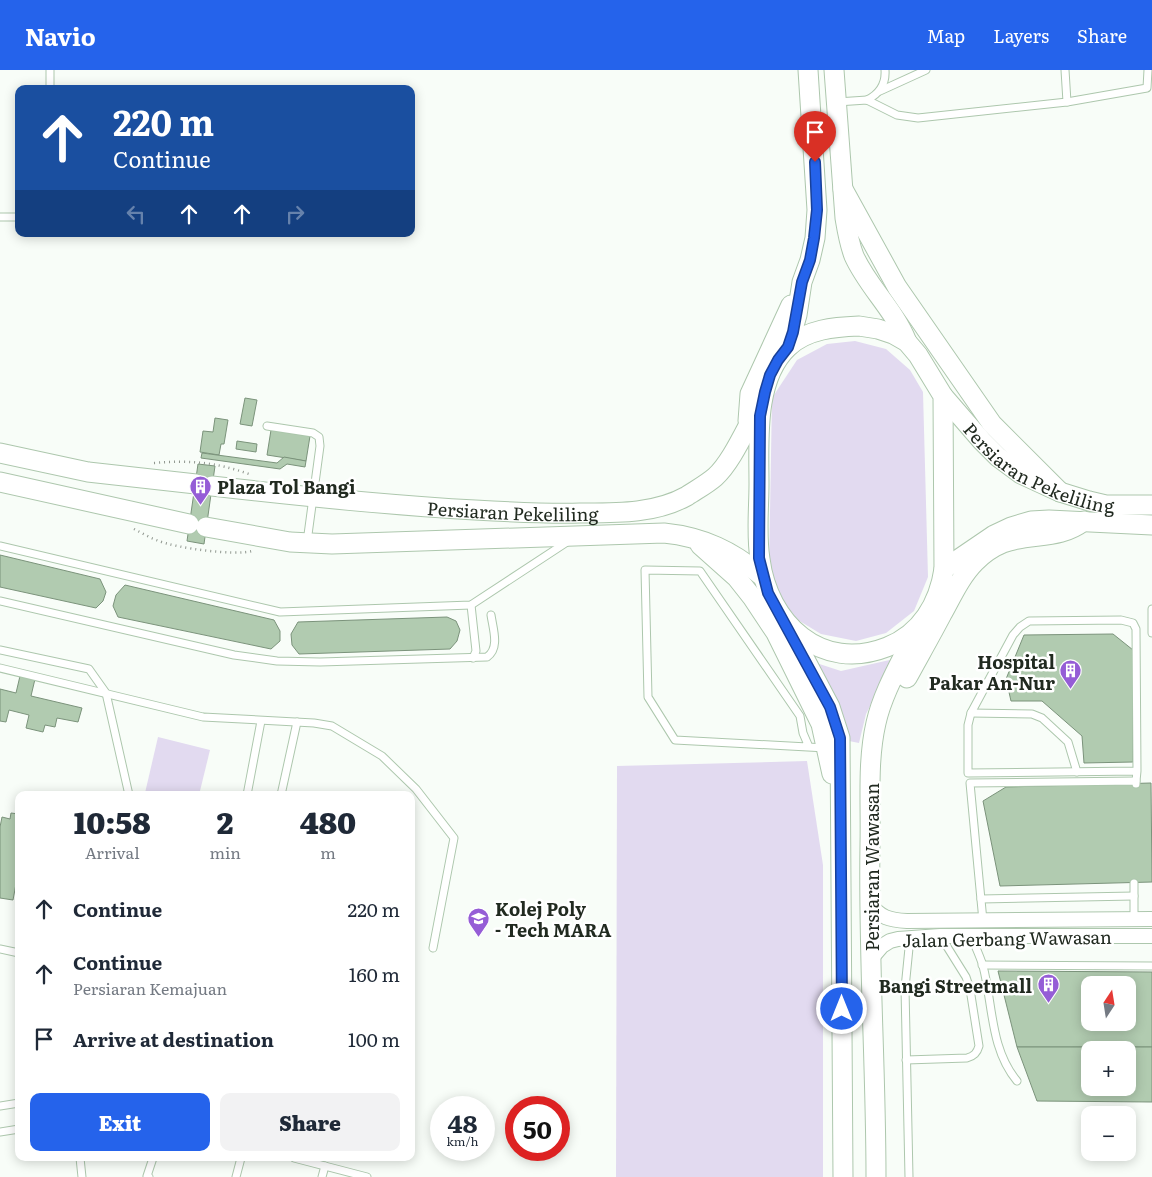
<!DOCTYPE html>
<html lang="en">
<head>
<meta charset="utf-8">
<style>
	body { margin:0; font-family:Literata,serif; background:#f2f2f3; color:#1f2937; height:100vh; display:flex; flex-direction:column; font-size:19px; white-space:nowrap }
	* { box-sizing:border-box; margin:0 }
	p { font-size:16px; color:#747a83 }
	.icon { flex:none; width:28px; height:28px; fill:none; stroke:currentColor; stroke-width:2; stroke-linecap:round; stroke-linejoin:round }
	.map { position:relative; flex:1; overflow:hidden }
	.drawer { position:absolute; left:15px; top:721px; width:400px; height:370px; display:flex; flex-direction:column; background:#fff; border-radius:10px; box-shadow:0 2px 12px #0003 }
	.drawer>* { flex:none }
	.guide { position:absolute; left:15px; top:15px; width:400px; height:152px; border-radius:10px; box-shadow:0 2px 12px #0003; background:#1a4fa0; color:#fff; overflow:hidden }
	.needle { width:32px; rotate:12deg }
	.fabs { position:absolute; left:1081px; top:906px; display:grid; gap:10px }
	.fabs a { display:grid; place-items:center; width:55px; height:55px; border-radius:10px; background:#fff; box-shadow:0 2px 12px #0003; font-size:25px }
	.speed { position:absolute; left:430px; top:1026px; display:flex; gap:10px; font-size:25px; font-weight:700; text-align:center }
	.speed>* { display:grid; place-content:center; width:65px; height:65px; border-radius:50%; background:#fff; box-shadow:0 2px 12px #0003; line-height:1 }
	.speed small { font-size:12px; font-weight:400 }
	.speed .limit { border:8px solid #d22; background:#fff; color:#111 }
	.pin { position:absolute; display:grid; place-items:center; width:42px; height:42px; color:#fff; margin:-51px -21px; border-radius:50% 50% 50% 0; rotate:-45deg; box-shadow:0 0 5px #0007 }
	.pin .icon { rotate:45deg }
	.me { position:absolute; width:55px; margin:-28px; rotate:0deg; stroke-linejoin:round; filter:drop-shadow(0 0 4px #0008) }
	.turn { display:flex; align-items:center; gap:18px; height:105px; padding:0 15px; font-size:22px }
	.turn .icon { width:65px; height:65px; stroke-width:2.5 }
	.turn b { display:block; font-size:35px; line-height:42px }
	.lanes { display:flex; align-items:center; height:48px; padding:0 15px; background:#0003; justify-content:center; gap:25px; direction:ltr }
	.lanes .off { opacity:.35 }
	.eta { display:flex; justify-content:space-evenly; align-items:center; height:85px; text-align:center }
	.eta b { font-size:30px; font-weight:800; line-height:35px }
	.primary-button { display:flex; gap:10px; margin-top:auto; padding:10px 15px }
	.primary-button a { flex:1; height:58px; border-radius:10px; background:#2563eb; color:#fff; font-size:20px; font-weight:800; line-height:58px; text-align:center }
	.primary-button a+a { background:#f2f2f3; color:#1f2937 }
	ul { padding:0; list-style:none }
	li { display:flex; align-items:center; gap:15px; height:65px; padding:0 15px }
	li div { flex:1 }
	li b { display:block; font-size:19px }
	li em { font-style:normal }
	header { display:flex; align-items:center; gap:30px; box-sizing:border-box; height:70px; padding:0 25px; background:#2563eb; color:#fff }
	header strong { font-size:24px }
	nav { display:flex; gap:28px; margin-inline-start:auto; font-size:18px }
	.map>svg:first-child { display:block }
</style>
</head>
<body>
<header>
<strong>Navio</strong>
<nav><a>Map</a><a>Layers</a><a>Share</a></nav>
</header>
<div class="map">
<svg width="1152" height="1107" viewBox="0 0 1152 1107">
	<rect width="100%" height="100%" fill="#f8fdf8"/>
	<!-- green -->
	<g fill="#e2daf0">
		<path d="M855,271l31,8 24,21 13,22 5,185 -14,34 -28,22 -30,8 -35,-7 -28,-17 -16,-24 -8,-24 3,-171 25,-38 30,-16z"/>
		<path d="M804,589l37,12 53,-12 -28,55 -7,29 -10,-2z"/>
		<path d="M158,667l52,13 -11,45h-46l-8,-2z"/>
		<path d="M807,691l16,104v312h-207l1,-411z"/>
	</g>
	<!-- building -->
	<g fill="#b1cbb0" stroke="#7b937b" fill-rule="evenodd">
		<path d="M245,328l12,2 -5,26 -12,-2z"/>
		<path d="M215,348l13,2 -4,24h-3l-2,11 -19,-3 3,-21 10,1z"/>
		<path d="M271,360l39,6 -4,25 -39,-6z"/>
		<path d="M237,371l20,3 -1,8 -20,-3z"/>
		<path d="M202,383l75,10 7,-6 22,4 -1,6 -18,-3 -7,5 -79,-11z"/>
		<path d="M198,394l17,2 -11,78 -17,-3z"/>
		<path d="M0,485l100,24 6,13 -3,9 -7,7 -96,-21z"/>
		<path d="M125,515l149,35 6,11v10l-9,8 -153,-32 -5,-11 3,-11z"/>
		<path d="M447,547l9,4 4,9 -3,11 -7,8 -151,5 -7,-9 -1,-11 7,-12z"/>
		<path d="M1113,564l20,16v112l-49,1 -2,-27 -40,-35h-31l-5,-22 18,-44z"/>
		<path d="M20,606l15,3 -4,17 51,12 -4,14 -21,-4 -2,9 -10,-2 -2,7 -17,-4 3,-13 -20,-5 -3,12 -6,-1v-32l16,4z"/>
		<path d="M1151,713l1,99 -152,4 -17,-85 23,-14z"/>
		<path d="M11,743l8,1v54l-6,32 -13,-2v-71l2,-10 8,2z"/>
		<path d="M998,901l154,1v75h-135zM1090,915h38v37h-38z"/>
		<path d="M1017,977h135v55l-115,-1zM1090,980h38v38h-38z"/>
	</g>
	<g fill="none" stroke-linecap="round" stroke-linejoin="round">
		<defs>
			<g id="service">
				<path d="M50,19v-19"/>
				<path d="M880,21l46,-21"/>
				<path d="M867,30c12,-6 19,-16 18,-30"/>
				<path d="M837,32l30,-2 30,15 21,3 149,-16 -2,-32"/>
				<path d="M1067,32l80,-14 1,-18"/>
				<path d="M0,147h19"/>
				<path d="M267,356l46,7 6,4 1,9 -13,96"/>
				<path d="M0,476l280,66 191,-7 99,-65"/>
				<path d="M0,531l234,54 43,6 43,1 167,-5c13,-9 6,-28 4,-42"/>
				<path d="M471,535l5,46 -3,7"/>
				<path d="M1152,539v24"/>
				<path d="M0,580l89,19 17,24 23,102"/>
				<path d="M0,598l203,49 111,6 18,3 50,30 34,33 38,49 -21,110"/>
				<path d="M971,643l61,1 10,4 26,24 9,30"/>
				<path d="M809,677l-6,-14 -3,-17 -100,-145 -55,-1 3,127 27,43 151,8"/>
				<path d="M1136,711l1,-10 -1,-142 -3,-6 -12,-3 -92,1 -9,6 -7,8 -42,78 -3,12v48l169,-2"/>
				<path d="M247,725l14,-74"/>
				<path d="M281,725l16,-73"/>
				<path d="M1134,813v36"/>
				<path d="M981,829l153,-3"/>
				<path d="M983,851l-13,-138 166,-2v3"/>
				<path d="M971,866c4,10 9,20 12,30 10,38 7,83 34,115"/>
				<path d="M0,879l19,4"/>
				<path d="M982,895l170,1"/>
				<path d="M906,990l61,-2c7,-2 10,-5 12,-12l-9,-57 -4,-12 -25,-40"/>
				<path d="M0,1036l19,-3"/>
				<path d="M0,1062l19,-3"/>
				<path d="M80,1088l2,19"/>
				<path d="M294,1088l73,19"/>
				<path d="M149,1107l-2,-1 6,-18"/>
				<path d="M236,1107l5,-19"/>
				<path d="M322,1107l3,-11"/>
				<path d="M909,1107l-4,-189 5,-50"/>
			</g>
			<g id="minor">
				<path d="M869,833c12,15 20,17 38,18l245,-2"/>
				<path d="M870,890l12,-14 8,-5 8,-2 42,-3h212"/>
			</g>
			<g id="secondary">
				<path d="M834,0l11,148c2,12 4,25 9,38 14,31 40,53 53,86"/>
				<path d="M843,119l54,98 95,137 68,68"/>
				<path d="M859,256l19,3 15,5 14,8 11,13 25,41 1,173c-5,34 -23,65 -57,78 -66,26 -119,-24 -127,-88 -4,-24 -1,-51 -1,-75 0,-43 -5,-105 29,-137 19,-18 47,-20 71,-21z"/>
				<path d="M788,277l9,-32 5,-33 8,-22 5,-22 2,-28 -9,-140"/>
				<path id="s1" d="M943,326l39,45 16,16 23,17 39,18 29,9 17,4h46"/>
				<path d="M748,351l2,-27 41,-89"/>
				<path d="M0,383l88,19 108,12"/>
				<path d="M0,412l189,42"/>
				<path id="s2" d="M212,416c87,10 175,19 263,24 35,2 70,4 105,3 36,0 75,1 107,-17 9,-6 20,-12 28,-19 17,-15 32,-51 44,-71"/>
				<path d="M206,457l84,15 42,2 332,-11c39,4 69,18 99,44"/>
				<path d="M700,475l37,33 15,19 24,36 45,91 11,50"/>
				<path d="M944,499l50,-34 17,-8 20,-6 18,-1 103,5"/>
				<path d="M790,561l40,76 10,31 3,439"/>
				<path d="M907,608c12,-22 24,-43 35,-64 10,-18 19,-38 33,-52 8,-8 18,-15 28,-19 29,-11 55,-2 81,-22"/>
				<path d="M876,1107c0,-111 -8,-222 -6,-333 1,-40 -3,-82 6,-121 7,-32 27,-64 41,-94"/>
			</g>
		</defs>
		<!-- service casing -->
		<use href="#service" stroke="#adc7ad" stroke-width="9"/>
		<!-- minor casing -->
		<use href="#minor" stroke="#adc7ad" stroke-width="16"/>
		<!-- secondary casing -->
		<use href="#secondary" stroke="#adc7ad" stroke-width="21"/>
		<!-- path -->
		<g stroke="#90978f" stroke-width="2.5" stroke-dasharray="1 4" stroke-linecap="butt">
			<path d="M154,393c36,-3 61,-1 95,11"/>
			<path d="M134,459c8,4 16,9 25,12 17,7 76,15 93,10"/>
		</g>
		<!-- service -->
		<use href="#service" stroke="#fff" stroke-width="7"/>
		<!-- minor -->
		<use href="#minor" stroke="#fff" stroke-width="14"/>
		<!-- secondary -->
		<use href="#secondary" stroke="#fff" stroke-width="19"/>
	</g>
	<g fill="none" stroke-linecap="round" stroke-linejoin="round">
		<defs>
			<path id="route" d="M815,92l2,48 -3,28 -4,22 -8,22 -9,50 -5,15 -10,13 -8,15 -5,17 -5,24 -1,142 9,35 62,114 10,31 2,271"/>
		</defs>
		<!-- route casing -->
		<use href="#route" stroke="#184099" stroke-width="12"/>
		<!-- route -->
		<use href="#route" stroke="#2563eb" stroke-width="9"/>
	</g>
	<!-- icons -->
	<defs>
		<symbol id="building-pin" viewBox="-11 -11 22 30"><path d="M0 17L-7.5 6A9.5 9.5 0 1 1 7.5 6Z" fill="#955dd6" stroke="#fff"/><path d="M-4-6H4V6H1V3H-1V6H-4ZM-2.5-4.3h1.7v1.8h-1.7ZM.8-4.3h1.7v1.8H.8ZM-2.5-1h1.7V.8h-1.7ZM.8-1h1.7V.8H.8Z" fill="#fff"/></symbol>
		<symbol id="university-pin" viewBox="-11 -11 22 30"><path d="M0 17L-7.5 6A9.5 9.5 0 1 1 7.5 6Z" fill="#955dd6" stroke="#fff"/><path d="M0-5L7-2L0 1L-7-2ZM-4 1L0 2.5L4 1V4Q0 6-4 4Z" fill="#fff"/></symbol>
	</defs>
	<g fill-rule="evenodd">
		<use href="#building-pin" x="188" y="404" width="25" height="34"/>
		<use href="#building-pin" x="1058" y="588" width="25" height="34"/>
		<use href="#university-pin" x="466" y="836" width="25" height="34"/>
		<use href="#building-pin" x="1036" y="902" width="25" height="34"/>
	</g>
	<g text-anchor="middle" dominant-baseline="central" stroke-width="5" stroke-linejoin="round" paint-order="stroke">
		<!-- street labels -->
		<g font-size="18" fill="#212a20" stroke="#fff">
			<text stroke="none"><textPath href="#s1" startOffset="124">Persiaran Pekeliling</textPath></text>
			<text stroke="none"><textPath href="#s2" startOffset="302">Persiaran Pekeliling</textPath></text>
			<text transform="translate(871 797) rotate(-90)">Persiaran Wawasan</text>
			<text transform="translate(1007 868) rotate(-1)">Jalan Gerbang Wawasan</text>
		</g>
		<!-- poi labels -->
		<g font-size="18" font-weight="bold" fill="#212a20" stroke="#fff" text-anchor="start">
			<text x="217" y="416">Plaza Tol Bangi</text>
			<text x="1055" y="591" text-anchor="end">Hospital<tspan x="1055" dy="21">Pakar An-Nur</tspan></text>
			<text x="495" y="838">Kolej Poly<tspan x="495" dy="21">- Tech MARA</tspan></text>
			<text x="1032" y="915" text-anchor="end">Bangi Streetmall</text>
		</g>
	</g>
</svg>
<div class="fabs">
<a><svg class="needle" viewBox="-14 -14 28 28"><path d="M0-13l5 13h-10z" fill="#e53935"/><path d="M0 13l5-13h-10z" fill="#747a83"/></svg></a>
<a>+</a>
<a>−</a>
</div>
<div class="speed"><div>48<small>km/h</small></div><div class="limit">50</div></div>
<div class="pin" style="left:815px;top:92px;background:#d93025"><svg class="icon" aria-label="arrive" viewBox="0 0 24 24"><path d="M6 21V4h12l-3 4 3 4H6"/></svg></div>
<svg class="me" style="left:842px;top:939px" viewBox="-20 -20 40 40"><circle r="17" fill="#2563eb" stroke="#fff" stroke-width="3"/><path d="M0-11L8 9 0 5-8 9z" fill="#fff"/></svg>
<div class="guide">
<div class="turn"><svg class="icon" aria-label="ahead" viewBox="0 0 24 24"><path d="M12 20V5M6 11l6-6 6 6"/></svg><div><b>220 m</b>Continue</div></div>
<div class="lanes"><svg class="icon off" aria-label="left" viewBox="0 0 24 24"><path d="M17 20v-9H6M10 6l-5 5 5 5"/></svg><svg class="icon" aria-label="ahead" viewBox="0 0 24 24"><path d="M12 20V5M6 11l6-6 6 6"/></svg><svg class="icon" aria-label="ahead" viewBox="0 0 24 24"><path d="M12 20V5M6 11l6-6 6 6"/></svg><svg class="icon off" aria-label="right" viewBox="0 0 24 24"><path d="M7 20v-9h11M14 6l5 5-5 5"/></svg></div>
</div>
<section class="drawer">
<div class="eta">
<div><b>10:58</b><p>Arrival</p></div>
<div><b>2</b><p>min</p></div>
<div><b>480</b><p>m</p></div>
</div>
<ul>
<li><svg class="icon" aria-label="ahead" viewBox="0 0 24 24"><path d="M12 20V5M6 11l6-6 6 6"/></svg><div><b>Continue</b></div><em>220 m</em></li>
<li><svg class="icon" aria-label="ahead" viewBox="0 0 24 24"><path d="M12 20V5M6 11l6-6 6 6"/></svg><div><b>Continue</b><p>Persiaran Kemajuan</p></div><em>160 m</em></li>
<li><svg class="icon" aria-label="arrive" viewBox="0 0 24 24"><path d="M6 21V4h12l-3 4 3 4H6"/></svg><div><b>Arrive at destination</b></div><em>100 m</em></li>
</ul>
<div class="primary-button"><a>Exit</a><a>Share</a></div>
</section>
</div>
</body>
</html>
